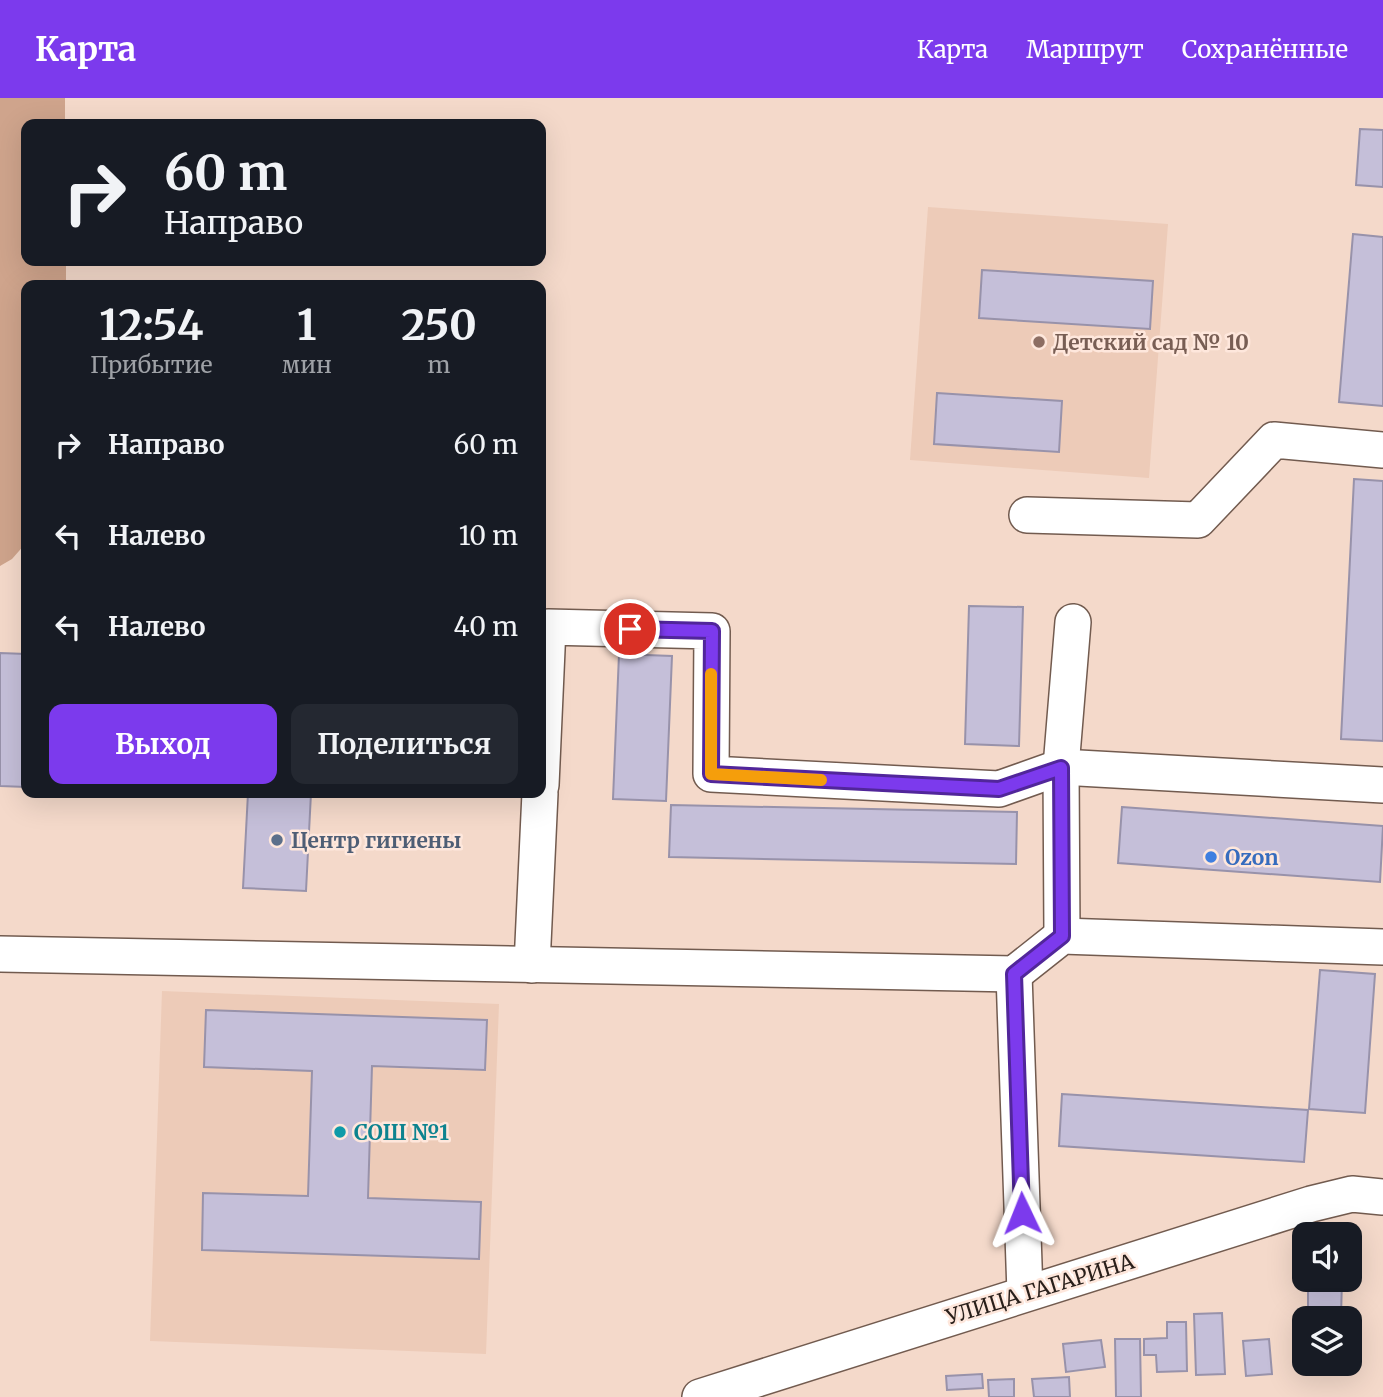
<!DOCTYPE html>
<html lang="ru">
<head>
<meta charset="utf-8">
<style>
	body { margin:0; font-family:Merriweather,serif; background:#242831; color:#f1f3f6; height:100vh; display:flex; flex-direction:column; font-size:26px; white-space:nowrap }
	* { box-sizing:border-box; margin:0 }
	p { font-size:23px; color:#9ea1a6 }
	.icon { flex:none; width:38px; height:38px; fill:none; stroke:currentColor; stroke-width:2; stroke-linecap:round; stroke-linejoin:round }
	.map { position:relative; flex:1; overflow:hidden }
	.side { position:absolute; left:21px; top:182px; width:525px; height:518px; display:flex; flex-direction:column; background:#171b24; border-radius:14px; box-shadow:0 7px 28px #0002 }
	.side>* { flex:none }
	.hud { position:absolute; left:21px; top:21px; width:525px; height:147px; border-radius:14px; box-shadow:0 7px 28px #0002; background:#171b24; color:#f1f3f6; overflow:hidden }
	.tools { position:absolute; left:1292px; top:1124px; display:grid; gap:14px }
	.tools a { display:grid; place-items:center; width:70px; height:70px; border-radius:14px; background:#171b24; box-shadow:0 7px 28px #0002; font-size:35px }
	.pin { position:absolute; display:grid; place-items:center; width:60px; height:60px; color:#fff; margin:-30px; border:4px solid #fff; border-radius:50%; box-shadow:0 2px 7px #0007 }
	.me { position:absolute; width:77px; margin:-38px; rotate:358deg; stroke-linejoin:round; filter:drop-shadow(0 0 5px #0008) }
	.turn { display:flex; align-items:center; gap:24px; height:147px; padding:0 28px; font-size:32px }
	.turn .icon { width:91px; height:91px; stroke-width:2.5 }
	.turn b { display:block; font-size:49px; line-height:60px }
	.eta { display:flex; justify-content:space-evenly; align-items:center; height:119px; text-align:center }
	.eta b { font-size:42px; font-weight:700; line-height:49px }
	.action { display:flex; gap:14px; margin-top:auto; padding:14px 28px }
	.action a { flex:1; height:80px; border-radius:14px; background:#7c3aed; color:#fff; font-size:28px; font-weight:700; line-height:80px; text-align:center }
	.action a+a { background:#242831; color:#f1f3f6 }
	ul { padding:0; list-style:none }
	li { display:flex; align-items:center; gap:21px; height:91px; padding:0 28px }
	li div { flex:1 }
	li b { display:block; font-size:26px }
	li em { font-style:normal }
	header { display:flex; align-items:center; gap:42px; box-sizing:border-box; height:98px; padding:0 35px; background:#7c3aed; color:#fff }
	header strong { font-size:33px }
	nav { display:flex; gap:38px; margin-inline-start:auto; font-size:24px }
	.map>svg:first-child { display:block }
</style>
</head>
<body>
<header>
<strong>Карта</strong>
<nav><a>Карта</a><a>Маршрут</a><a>Сохранённые</a></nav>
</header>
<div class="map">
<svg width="1383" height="1299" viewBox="0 0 1383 1299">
	<rect width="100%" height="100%" fill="#f4d9ca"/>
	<!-- built -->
	<g fill="#edcbb8">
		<path d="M928,109l240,17 -19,254 -239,-18z"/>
		<path d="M162,893l337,13 -13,350 -336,-13z"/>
	</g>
	<!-- green -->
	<path fill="#cfa48c" d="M0,0h65v26h-39v137h40v24h-40v258l-14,16 -12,7z"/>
	<!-- building -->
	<g fill="#c5bfd9" stroke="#9892aa" stroke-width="2">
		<path d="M1360,31l23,1v57l-27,-2z"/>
		<path d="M1353,136l30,3v169l-44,-4z"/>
		<path d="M982,172l171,11 -3,48 -171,-11z"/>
		<path d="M937,295l125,8 -3,51 -125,-8z"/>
		<path d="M1354,381l29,2v260l-42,-2z"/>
		<path d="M969,508l54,1 -4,139 -54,-2z"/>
		<path d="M0,555l26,1v133l-26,-1z"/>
		<path d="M619,556l53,2 -6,145 -53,-2z"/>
		<path d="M248,695h63l-5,98 -63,-3z"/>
		<path d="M671,707l346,7 -1,52 -347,-7z"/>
		<path d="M1122,709l261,19 -3,56 -262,-19z"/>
		<path d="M1320,872l55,4 -10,139 -56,-4z"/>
		<path d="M206,912l281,10 -2,50 -113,-4 -4,132 113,4 -2,57 -277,-9 1,-57 105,3 4,-125 -108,-4z"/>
		<path d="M1062,996l246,16 -4,52 -245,-16z"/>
		<path d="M1308,1181h34l-1,39h-33z"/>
		<path d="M1222,1215l3,61 -29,1 -2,-61z"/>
		<path d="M1167,1224h19l1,49 -30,1 -1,-17h-12v-16l23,-1z"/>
		<path d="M1115,1241h25l1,58h-25z"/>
		<path d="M1269,1241l3,35 -26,2 -3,-35z"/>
		<path d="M1101,1242l4,27 -39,5 -3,-28z"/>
		<path d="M982,1276l1,14 -36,2 -1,-14z"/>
		<path d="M1069,1279l1,20h-36l-2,-18z"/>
		<path d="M1014,1281v18h-25l-1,-17z"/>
	</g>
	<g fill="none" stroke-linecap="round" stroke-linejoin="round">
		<defs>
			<g id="minor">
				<path d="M1027,417l171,5 76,-80 109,10"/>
				<path d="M541,687l7,-158 164,4 -1,143 288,15 62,-22 322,18"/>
				<path d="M1062,838l-1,-169 12,-145"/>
				<path d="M0,856l1014,20 48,-38 321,11"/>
				<path d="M532,867l8,-172"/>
				<path d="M1014,876l11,319"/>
				<path d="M700,1299l611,-193 41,-10 31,3"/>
			</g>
		</defs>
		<!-- minor casing -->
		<use href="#minor" stroke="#725b4f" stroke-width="38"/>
		<!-- minor -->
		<use href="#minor" stroke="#fff" stroke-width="35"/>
	</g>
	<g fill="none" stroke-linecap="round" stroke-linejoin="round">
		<defs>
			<path id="route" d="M630,531l82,2 -1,143 288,15 62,-21 1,168 -48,38 8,239"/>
		</defs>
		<!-- route casing -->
		<use href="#route" stroke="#51269a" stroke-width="18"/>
		<!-- route -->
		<use href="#route" stroke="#7c3aed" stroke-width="12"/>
		<!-- slow -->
		<path stroke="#f59e0b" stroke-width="12" d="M711,576v100l110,6"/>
	</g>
	<!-- markers -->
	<circle fill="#8d6e63" stroke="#fee7dc" stroke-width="2.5" cx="1039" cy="244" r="7"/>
	<circle fill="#5c6f8a" stroke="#fee7dc" stroke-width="2.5" cx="277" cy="742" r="7"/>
	<circle fill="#3f7fe0" stroke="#fee7dc" stroke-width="2.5" cx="1211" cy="759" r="7"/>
	<circle fill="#0f9aa8" stroke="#fee7dc" stroke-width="2.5" cx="340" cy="1034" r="7"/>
	<g text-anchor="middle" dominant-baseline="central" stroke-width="5" stroke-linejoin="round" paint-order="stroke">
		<!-- education labels -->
		<g font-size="21" font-weight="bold" fill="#785e54" stroke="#fee7dc" text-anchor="start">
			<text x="1053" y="244">Детский сад № 10</text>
		</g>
		<!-- service labels -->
		<g font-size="21" font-weight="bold" fill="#4e5e75" stroke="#fee7dc" text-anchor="start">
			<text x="291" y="742">Центр гигиены</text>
		</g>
		<!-- shop labels -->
		<g font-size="21" font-weight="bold" fill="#366cbe" stroke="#fee7dc" text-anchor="start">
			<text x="1225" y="759">Ozon</text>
		</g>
		<!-- culture labels -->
		<g font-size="21" font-weight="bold" fill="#0d838f" stroke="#fee7dc" text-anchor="start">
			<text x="354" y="1034">СОШ №1</text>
		</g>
		<!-- street labels -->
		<g font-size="21" fill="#291f1a" stroke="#fee7dc">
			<text transform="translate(1040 1191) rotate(-17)">УЛИЦА ГАГАРИНА</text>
		</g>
	</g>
</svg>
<div class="tools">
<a><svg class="icon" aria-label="sound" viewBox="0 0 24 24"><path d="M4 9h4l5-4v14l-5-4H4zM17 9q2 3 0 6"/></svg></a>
<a><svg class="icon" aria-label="layers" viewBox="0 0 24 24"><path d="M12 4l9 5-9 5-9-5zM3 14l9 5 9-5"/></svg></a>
</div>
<div class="pin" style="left:630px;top:531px;background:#d93025"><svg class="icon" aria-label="arrive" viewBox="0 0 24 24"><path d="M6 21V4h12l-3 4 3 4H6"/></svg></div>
<svg class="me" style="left:1022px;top:1115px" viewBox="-20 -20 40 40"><path d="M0-17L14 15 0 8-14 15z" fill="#7c3aed" stroke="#fff" stroke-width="4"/></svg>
<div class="hud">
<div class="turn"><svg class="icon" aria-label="right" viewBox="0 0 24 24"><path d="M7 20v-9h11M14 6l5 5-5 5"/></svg><div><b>60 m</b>Направо</div></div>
</div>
<section class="side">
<div class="eta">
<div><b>12:54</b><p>Прибытие</p></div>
<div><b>1</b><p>мин</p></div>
<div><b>250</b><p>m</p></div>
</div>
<ul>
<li><svg class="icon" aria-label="right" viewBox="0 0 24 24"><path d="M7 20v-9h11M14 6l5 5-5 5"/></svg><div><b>Направо</b></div><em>60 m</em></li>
<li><svg class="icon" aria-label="left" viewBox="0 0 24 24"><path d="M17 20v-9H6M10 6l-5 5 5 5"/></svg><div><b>Налево</b></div><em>10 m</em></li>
<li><svg class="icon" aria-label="left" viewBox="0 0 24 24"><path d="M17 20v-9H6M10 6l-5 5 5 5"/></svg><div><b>Налево</b></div><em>40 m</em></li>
</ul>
<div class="action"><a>Выход</a><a>Поделиться</a></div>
</section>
</div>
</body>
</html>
